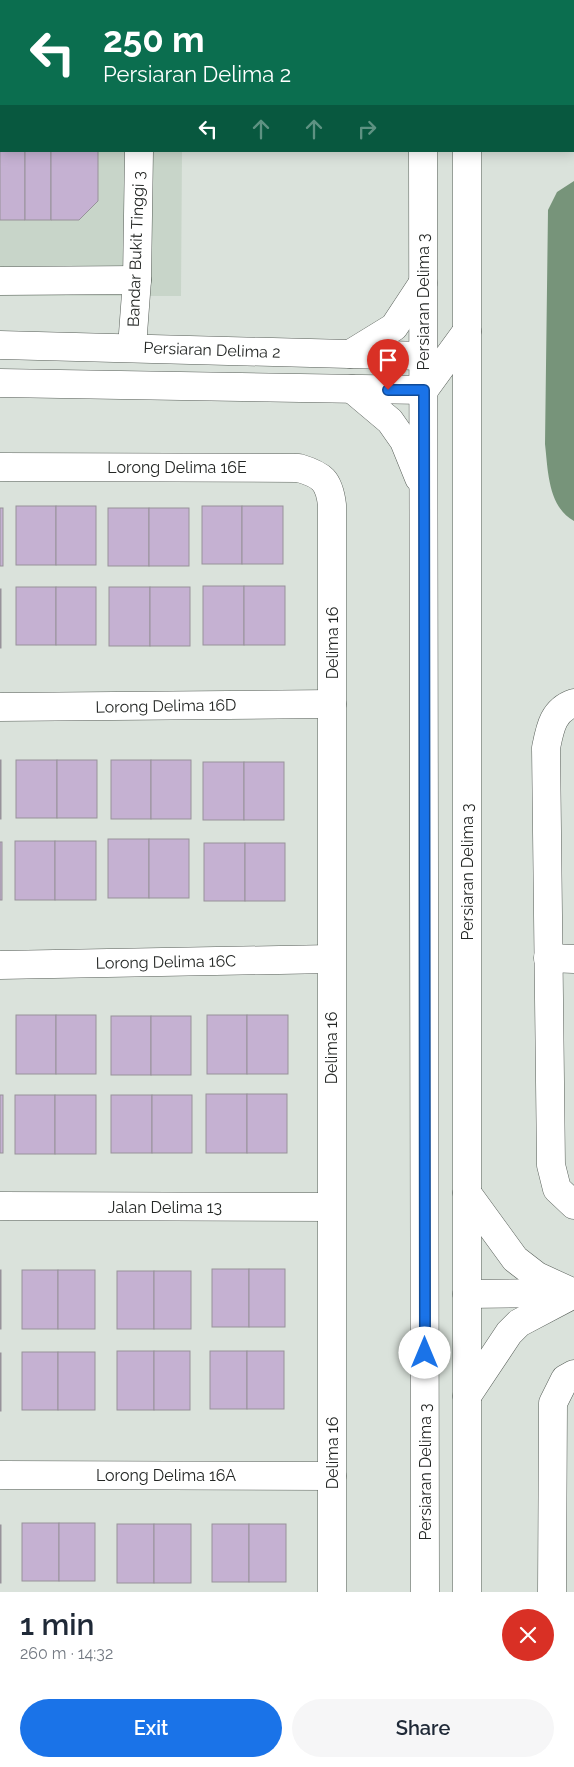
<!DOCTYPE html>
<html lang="en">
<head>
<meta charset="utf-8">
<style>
	body { margin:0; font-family:Raleway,sans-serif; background:#f6f6f7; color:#1f2937; height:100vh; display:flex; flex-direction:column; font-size:19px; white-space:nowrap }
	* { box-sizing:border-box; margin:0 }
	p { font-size:16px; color:#747a83 }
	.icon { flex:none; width:28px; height:28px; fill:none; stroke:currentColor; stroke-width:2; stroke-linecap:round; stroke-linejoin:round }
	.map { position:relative; height:1592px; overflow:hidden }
	.sheet { display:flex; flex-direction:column; background:#fff; flex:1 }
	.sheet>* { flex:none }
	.guide { position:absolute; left:0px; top:0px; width:575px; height:152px; box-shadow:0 2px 12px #0003; background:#0b6e4f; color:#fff; overflow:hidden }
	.pin { position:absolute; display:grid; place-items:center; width:42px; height:42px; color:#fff; margin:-51px -21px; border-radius:50% 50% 50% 0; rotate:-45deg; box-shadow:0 0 5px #0007 }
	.pin .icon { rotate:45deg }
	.me { position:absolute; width:55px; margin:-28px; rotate:0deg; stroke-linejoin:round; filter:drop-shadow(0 0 4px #0008) }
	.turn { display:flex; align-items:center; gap:18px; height:105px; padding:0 20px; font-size:22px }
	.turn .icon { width:65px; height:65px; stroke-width:2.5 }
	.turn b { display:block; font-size:35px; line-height:42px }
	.lanes { display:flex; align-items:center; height:48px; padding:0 20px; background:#0003; justify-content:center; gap:25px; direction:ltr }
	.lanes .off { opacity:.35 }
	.round { display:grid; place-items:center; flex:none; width:52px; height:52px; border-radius:26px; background:#f6f6f7 }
	.overview { display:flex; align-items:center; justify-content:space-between; height:85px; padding:0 20px }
	h1 { font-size:30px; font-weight:600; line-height:38px }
	.primary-button { display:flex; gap:10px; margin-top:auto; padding:10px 20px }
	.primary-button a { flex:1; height:58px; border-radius:30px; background:#1a73e8; color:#fff; font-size:20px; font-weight:600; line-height:58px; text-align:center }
	.primary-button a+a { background:#f6f6f7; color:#1f2937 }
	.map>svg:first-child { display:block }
</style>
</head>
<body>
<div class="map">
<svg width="574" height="1592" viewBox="0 0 574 1592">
	<rect width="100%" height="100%" fill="#dae2db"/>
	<!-- built -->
	<path fill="#c8d5c9" d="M0,0h184l-183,1v150h181l-1,145h-181z"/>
	<!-- water -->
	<path fill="#77947a" d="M574,181v340c-26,-14 -26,-51 -29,-77l3,-234 9,-18z"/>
	<!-- building -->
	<g fill="#c5b1d2" stroke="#97929a">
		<rect x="0" y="34" width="1" height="73"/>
		<path d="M0,135l1,16h24v69h-25z"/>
		<rect x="25" y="151" width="26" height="69"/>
		<path d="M51,151h47v50l-19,19h-28z"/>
		<rect x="16" y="506" width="40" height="59"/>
		<rect x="56" y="506" width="40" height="59"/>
		<rect x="202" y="506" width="40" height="58"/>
		<rect x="242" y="506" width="41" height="58"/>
		<rect x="0" y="508" width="3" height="58"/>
		<rect x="108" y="508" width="41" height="58"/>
		<rect x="149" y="508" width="40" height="58"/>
		<rect x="203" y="586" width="41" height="59"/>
		<rect x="244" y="586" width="41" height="59"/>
		<rect x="16" y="587" width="40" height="58"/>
		<rect x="56" y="587" width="40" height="58"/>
		<rect x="109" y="587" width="41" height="59"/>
		<rect x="150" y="587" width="40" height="59"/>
		<rect x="0" y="589" width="1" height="59"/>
		<rect x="0" y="760" width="1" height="59"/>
		<rect x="16" y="760" width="41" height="58"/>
		<rect x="57" y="760" width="40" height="58"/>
		<rect x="111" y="760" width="40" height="59"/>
		<rect x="151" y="760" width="40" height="59"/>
		<rect x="203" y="762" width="41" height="58"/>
		<rect x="244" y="762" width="40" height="58"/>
		<rect x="108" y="839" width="41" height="59"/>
		<rect x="149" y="839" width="40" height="59"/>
		<rect x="15" y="841" width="40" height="59"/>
		<rect x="55" y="841" width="41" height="59"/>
		<rect x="0" y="842" width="2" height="58"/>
		<rect x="204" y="843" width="41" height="58"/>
		<rect x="245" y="843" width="40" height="58"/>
		<rect x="16" y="1015" width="40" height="59"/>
		<rect x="56" y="1015" width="40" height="59"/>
		<rect x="207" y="1015" width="40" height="59"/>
		<rect x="247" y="1015" width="41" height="59"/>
		<rect x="111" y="1016" width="40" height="59"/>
		<rect x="151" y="1016" width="40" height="59"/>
		<rect x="206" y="1094" width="41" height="59"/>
		<rect x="247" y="1094" width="40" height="59"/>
		<rect x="0" y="1095" width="3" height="58"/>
		<rect x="15" y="1095" width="40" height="59"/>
		<rect x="55" y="1095" width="41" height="59"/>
		<rect x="111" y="1095" width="41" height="58"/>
		<rect x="152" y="1095" width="40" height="58"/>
		<rect x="212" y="1269" width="37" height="58"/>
		<rect x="249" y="1269" width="36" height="58"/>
		<rect x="0" y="1270" width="1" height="59"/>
		<rect x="22" y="1270" width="36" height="59"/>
		<rect x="58" y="1270" width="37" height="59"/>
		<rect x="117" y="1271" width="37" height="58"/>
		<rect x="154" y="1271" width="37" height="58"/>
		<rect x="117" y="1351" width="37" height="59"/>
		<rect x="154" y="1351" width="36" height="59"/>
		<rect x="210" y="1351" width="37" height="58"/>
		<rect x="247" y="1351" width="37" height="58"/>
		<rect x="22" y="1352" width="36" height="58"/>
		<rect x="58" y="1352" width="37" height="58"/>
		<rect x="0" y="1353" width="1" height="58"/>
		<rect x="22" y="1523" width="37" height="58"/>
		<rect x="59" y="1523" width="36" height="58"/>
		<rect x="117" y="1524" width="37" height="59"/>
		<rect x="154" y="1524" width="37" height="59"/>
		<rect x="212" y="1524" width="37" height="58"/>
		<rect x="249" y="1524" width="37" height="58"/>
		<rect x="0" y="1525" width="1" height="58"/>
	</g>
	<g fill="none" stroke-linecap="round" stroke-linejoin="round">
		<defs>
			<g id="minor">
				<path d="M423,0v1"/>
				<path d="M467,0v1"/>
				<path d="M548,0v1"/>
				<path d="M141,1v-1"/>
				<path d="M0,111h1"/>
				<path d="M423,151l2,1441"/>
				<path d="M467,151v1441"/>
				<path d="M0,281l137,-1"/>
				<path d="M0,345l424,11"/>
				<path d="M132,347l5,-67 2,-129"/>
				<path d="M350,354l44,-27 29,-44"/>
				<path d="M0,383l424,7"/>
				<path d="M352,389l38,32 14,20 15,37"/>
				<path d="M424,390l43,-59"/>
				<path d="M0,467l299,1c23,7 30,12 33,37v1087"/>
				<path d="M574,703c-21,7 -24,25 -28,45l5,417 6,24 17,16"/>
				<path d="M0,707l332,-3"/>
				<path d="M548,958l26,1"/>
				<path d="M0,965l331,-6"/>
				<path d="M467,1193l48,66 22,17 37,17"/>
				<path d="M0,1206l331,1"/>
				<path d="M467,1294l99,-1"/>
				<path d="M467,1396l42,-63 10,-10 55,-29"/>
				<path d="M0,1475l332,1"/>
				<path d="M552,1592l1,-189 12,-24 9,-5"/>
			</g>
		</defs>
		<!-- minor casing -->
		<use href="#minor" stroke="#575e58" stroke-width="29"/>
		<!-- minor -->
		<use href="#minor" stroke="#fff" stroke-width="28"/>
	</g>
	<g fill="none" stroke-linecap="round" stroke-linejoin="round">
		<defs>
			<path id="route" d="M388,390h36l1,963"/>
		</defs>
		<!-- route casing -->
		<use href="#route" stroke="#114b97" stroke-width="12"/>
		<!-- route -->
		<use href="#route" stroke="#1a73e8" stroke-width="9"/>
	</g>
	<g text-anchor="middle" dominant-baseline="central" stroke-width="4" stroke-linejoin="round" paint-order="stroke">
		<!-- street labels -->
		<g font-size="16" fill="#242725" stroke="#fff">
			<text transform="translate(136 249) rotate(-88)">Bandar Bukit Tinggi 3</text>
			<text transform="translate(423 302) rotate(-90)">Persiaran Delima 3</text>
			<text transform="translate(212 350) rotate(2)">Persiaran Delima 2</text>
			<text x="177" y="467">Lorong Delima 16E</text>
			<text transform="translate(332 643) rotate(-90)">Delima 16</text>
			<text transform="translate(166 706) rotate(-1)">Lorong Delima 16D</text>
			<text transform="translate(467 872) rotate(-90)">Persiaran Delima 3</text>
			<text transform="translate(166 962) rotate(-1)">Lorong Delima 16C</text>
			<text transform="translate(331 1048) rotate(-90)">Delima 16</text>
			<text x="165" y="1207">Jalan Delima 13</text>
			<text transform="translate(332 1453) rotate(-90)">Delima 16</text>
			<text transform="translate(425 1472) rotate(-90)">Persiaran Delima 3</text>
			<text x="166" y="1475">Lorong Delima 16A</text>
		</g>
	</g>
</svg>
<div class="pin" style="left:388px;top:390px;background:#d93025"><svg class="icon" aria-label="arrive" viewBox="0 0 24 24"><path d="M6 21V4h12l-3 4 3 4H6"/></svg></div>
<svg class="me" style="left:425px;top:1353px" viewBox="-20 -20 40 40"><circle r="19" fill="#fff"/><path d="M0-13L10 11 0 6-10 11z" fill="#1a73e8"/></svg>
<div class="guide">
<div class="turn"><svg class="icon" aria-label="left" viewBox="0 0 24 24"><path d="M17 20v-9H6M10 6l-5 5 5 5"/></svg><div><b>250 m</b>Persiaran Delima 2</div></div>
<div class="lanes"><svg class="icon" aria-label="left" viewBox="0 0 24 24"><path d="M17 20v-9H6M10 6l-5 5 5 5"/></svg><svg class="icon off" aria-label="ahead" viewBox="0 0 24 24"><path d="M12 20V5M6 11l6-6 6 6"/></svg><svg class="icon off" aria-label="ahead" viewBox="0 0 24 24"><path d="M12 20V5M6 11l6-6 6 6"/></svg><svg class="icon off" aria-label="right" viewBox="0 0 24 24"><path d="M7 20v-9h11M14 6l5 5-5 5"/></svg></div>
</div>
</div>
<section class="sheet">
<div class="overview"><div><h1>1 min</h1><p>260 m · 14:32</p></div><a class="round" style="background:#d93025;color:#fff"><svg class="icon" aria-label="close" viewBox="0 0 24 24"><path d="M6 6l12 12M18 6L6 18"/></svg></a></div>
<div class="primary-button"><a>Exit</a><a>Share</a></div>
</section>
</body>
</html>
